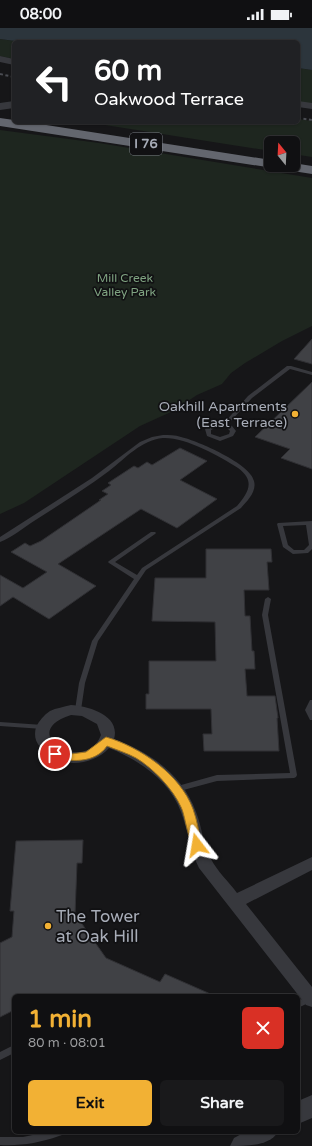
<!DOCTYPE html>
<html lang="en">
<head>
<meta charset="utf-8">
<style>
	body { margin:0; font-family:"Varela Round",sans-serif; background:#19191b; color:#f1f3f6; height:100vh; display:flex; flex-direction:column; font-size:15px; white-space:nowrap }
	* { box-sizing:border-box; margin:0 }
	p { font-size:13px; color:#9c9d9f }
	.icon { flex:none; width:22px; height:22px; fill:none; stroke:currentColor; stroke-width:2; stroke-linecap:round; stroke-linejoin:round }
	.map { position:relative; flex:1; overflow:hidden }
	.side { position:absolute; left:12px; top:966px; width:288px; height:140px; display:flex; flex-direction:column; background:#101012; border-radius:6px; box-shadow:0 1px 3px #0004,0 0 0 1px #303032 }
	.side>* { flex:none }
	.banner { position:absolute; left:12px; top:12px; width:288px; height:84px; border-radius:6px; box-shadow:0 1px 3px #0004,0 0 0 1px #303032; background:#202124; color:#fff; overflow:hidden }
	.needle { width:26px; rotate:342deg }
	.fabs { position:absolute; left:264px; top:108px; display:grid; gap:8px }
	.fabs a { display:grid; place-items:center; width:36px; height:36px; border-radius:6px; background:#101012; box-shadow:0 1px 3px #0004,0 0 0 1px #303032; font-size:20px }
	.pin { position:absolute; display:grid; place-items:center; width:34px; height:34px; color:#fff; margin:-17px; border:2px solid #fff; border-radius:50%; box-shadow:0 1px 4px #0007 }
	.me { position:absolute; width:44px; margin:-22px; rotate:346deg; stroke-linejoin:round; filter:drop-shadow(0 0 3px #0008) }
	.turn { display:flex; align-items:center; gap:14px; height:84px; padding:0 16px; font-size:18px }
	.turn .icon { width:52px; height:52px; stroke-width:2.5 }
	.turn b { display:block; font-size:28px; line-height:34px }
	.round { display:grid; place-items:center; flex:none; width:42px; height:42px; border-radius:6px; background:#19191b }
	.summary { display:flex; align-items:center; justify-content:space-between; height:68px; padding:0 16px }
	h1 { font-size:24px; font-weight:700; line-height:30px; color:#f2b134 }
	.button { display:flex; gap:8px; margin-top:auto; padding:8px 16px }
	.button a { flex:1; height:46px; border-radius:6px; background:#f2b134; color:#111; font-size:16px; font-weight:700; line-height:46px; text-align:center }
	.button a+a { background:#19191b; color:#f1f3f6 }
	.status { display:flex; justify-content:space-between; align-items:center; height:28px; padding:0 20px; background:#101012; direction:ltr }
	.status svg { height:11px; fill:currentColor }
	.map>svg:first-child { display:block }
</style>
</head>
<body>
<div class="status"><b>08:00</b><svg viewBox="0 0 49 12"><path d="M0 12V9h3v3zM5 12V6h3v6zM10 12V3h3v9zM15 12V0h3v12zM26 1h20v11H26zM47 4h2v5h-2z"/></svg></div>
<div class="map">
<svg width="312" height="1118" viewBox="0 0 312 1118">
	<rect width="100%" height="100%" fill="#161618"/>
	<!-- green -->
	<g fill="#1e261f">
		<path d="M0,11l23,3h-9v17l-14,-3z"/>
		<path d="M298,40l14,2v34l-14,-2z"/>
		<path d="M298,91l14,2v36l-19,-3v-11h-22v8l-185,-29h212z"/>
		<path d="M0,102l99,13 213,35v148l-30,15 -37,22 -14,10 -9,11 -25,11 -24,16 -33,15 -116,77 -24,11z"/>
	</g>
	<!-- water -->
	<path fill="#2c353c" d="M0,0h312v42l-14,-2v-26h-275l-23,-3z"/>
	<!-- building -->
	<g fill="#404145" stroke="#303034">
		<path d="M312,311v25l-18,-5z"/>
		<path d="M312,354v87l-31,-11 9,-9 -35,-12z"/>
		<path d="M180,420l27,13 -27,19 37,19 -40,29 -36,-19 -83,55 38,22 -47,33 -36,-22 -13,9v-31l23,13 24,-16 -36,-20 14,-9 5,3 11,-5 60,-41h-2l9,-6 -6,-3 9,-6 -3,-2 26,-17 4,2 9,-6 5,3z"/>
		<path d="M206,521h65l1,13h-5l2,28h-25l1,26h5l2,35h2l1,18h-10l2,27h28l3,22h-1l2,33h-75l-1,-17h9l-1,-25h-65v-15h3v-33h67l-1,-39 -63,-1 3,-43h51z"/>
		<path d="M83,812l-1,23h-5l-2,51 31,44 54,24 5,-8 50,22h-201v14l-14,7v-74l12,-6 2,-26h-4l6,-70z"/>
	</g>
	<g fill="none" stroke-linecap="round" stroke-linejoin="round">
		<!-- service -->
		<g fill="#37383d" fill-rule="evenodd">
			<path d="M14,73v2l-14,2v-2z"/>
			<path d="M287,338h4l21,6v3l-22,-6 -38,29 -24,26 4,2 4,5 -3,5 -13,5 -13,-5 -2,-7 1,-1 9,-5h9l24,-27zM218,398c5,0 9,1 12,5l-1,3 -9,3 -9,-3v-4z"/>
			<path d="M163,407c6,0 12,0 18,2 17,4 70,27 73,44 3,11 -7,20 -13,27l-95,62 -48,71 -13,42 -4,27 -1,2h-4l-1,-2 4,-27 13,-42 42,-62 -25,-16 -1,-1 1,-1 42,-29h4l1,1 -1,1 -40,28 22,13 5,-7 95,-62c11,-13 19,-25 1,-38 -18,-12 -53,-31 -75,-30 -22,2 -37,20 -54,33 -24,18 -50,34 -75,50 -11,7 -23,17 -34,21v-5l92,-59 48,-36 12,-5z"/>
			<path d="M312,493v28l-4,4 -15,1 -10,-7 -6,-23 1,-1zM306,497l3,20 -5,5h-10l-6,-5 -5,-19z"/>
			<path d="M268,569l3,2 -3,16 29,160 -1,2 -2,1 -77,3 -41,11 -2,-1 -1,-2 1,-2 43,-12 73,-2 -28,-158 3,-16z"/>
			<path d="M310,672h2v20h-2l-5,-10z"/>
			<path d="M0,694l43,3h2l1,2 -1,2h-2l-43,-3z"/>
			<path d="M310,967h2v6l-14,7v-7z"/>
			<path d="M14,1017v8l-14,7v-8z"/>
			<path d="M47,1104h16l-1,3 -3,1c-20,7 -38,10 -59,9v-8h23z"/>
		</g>
		<!-- minor -->
		<path fill="#37383d" fill-rule="evenodd" d="M71,677c17,1 50,10 43,34 36,13 69,36 82,73 6,15 7,32 15,47 6,12 18,23 26,34l75,-36v13l-66,34 66,83v20l-6,-2 -107,-137c-9,-18 -11,-37 -18,-56 -11,-31 -42,-52 -72,-64 -17,19 -53,21 -69,-1 -5,-6 -6,-12 -4,-20 3,-6 8,-12 14,-16 6,-3 14,-4 21,-6zM71,687l11,1 15,8 4,11c-15,41 -87,-2 -30,-20z"/>
		<!-- tertiary -->
		<g fill="#37383d" fill-rule="evenodd">
			<path d="M0,28l14,3v6l-14,-3z"/>
			<path d="M298,73l14,2v6l-14,-2z"/>
			<path d="M14,74v6l-14,2v-6z"/>
			<path d="M312,1067v23l-14,6v-23z"/>
			<path d="M245,1104h33c-9,14 -30,14 -48,14l4,-8z"/>
		</g>
		<!-- motorway -->
		<path fill="#63666e" fill-rule="evenodd" d="M0,90l14,2v2h13l244,38v5h22v-2l19,3v8l-312,-48z"/>
		<!-- rail -->
		<g stroke="#4a4c52" stroke-width="2" stroke-dasharray="3 2.5" stroke-linecap="butt">
			<path d="M0,46l14,3"/>
			<path d="M298,90l14,2"/>
		</g>
	</g>
	<!-- route -->
	<path fill="#f2b134" stroke="#9d7322" d="M106,709c34,10 74,37 87,72 4,11 6,24 9,36l-1,3 -4,1c-9,-3 -11,-32 -16,-42 -8,-18 -28,-39 -45,-49 -9,-5 -19,-8 -29,-12 -12,18 -38,16 -56,11l-1,-3 5,-4 16,4 15,-2z"/>
	<!-- markers -->
	<g fill="#f2b134" stroke="#111113" stroke-width="1.5">
		<circle cx="295" cy="386" r="4"/>
		<circle cx="48" cy="898" r="4"/>
	</g>
	<g text-anchor="middle" dominant-baseline="central" stroke-width="3.5" stroke-linejoin="round" paint-order="stroke">
		<!-- far-park labels -->
		<g font-size="12" fill="#7fa381" stroke="#111113">
			<text x="125" y="250">Mill Creek<tspan x="125" dy="14">Valley Park</tspan></text>
		</g>
		<!-- shield labels -->
		<rect fill="#111113" stroke="#7b7e86" stroke-width="1" x="130" y="105" width="32" height="22" rx="3"/>
		<g font-size="13" font-weight="bold" fill="#a8adb8">
			<text x="146" y="116">I 76</text>
		</g>
		<!-- poi labels -->
		<g font-size="14" fill="#a8adb8" stroke="#111113" text-anchor="end">
			<text x="287" y="378">Oakhill Apartments<tspan x="287" dy="16">(East Terrace)</tspan></text>
		</g>
		<!-- near-poi labels -->
		<g font-size="17" fill="#a8adb8" stroke="#111113" text-anchor="start">
			<text x="56" y="888">The Tower<tspan x="56" dy="20">at Oak Hill</tspan></text>
		</g>
	</g>
</svg>
<div class="fabs">
<a><svg class="needle" viewBox="-14 -14 28 28"><path d="M0-13l5 13h-10z" fill="#e53935"/><path d="M0 13l5-13h-10z" fill="#9c9d9f"/></svg></a>
</div>
<div class="pin" style="left:55px;top:726px;background:#d93025"><svg class="icon" aria-label="arrive" viewBox="0 0 24 24"><path d="M6 21V4h12l-3 4 3 4H6"/></svg></div>
<svg class="me" style="left:197px;top:817px" viewBox="-20 -20 40 40"><path d="M0-17L14 15 0 8-14 15z" fill="#f2b134" stroke="#fff" stroke-width="4"/></svg>
<div class="banner">
<div class="turn"><svg class="icon" aria-label="left" viewBox="0 0 24 24"><path d="M17 20v-9H6M10 6l-5 5 5 5"/></svg><div><b>60 m</b>Oakwood Terrace</div></div>
</div>
<section class="side">
<div class="summary"><div><h1>1 min</h1><p>80 m · 08:01</p></div><a class="round" style="background:#d93025;color:#fff"><svg class="icon" aria-label="close" viewBox="0 0 24 24"><path d="M6 6l12 12M18 6L6 18"/></svg></a></div>
<div class="button"><a>Exit</a><a>Share</a></div>
</section>
</div>
</body>
</html>
